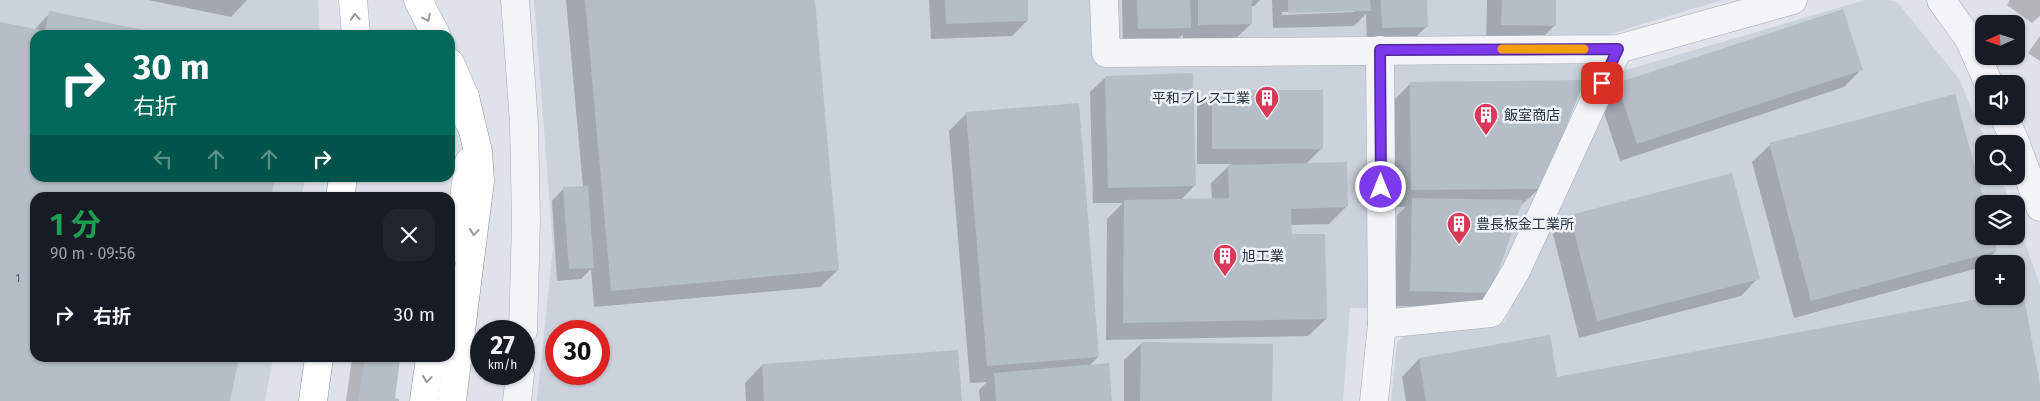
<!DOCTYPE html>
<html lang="ja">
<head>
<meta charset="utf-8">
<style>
	body { margin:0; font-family:"Fira Sans","Noto Sans JP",sans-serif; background:#20242c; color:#f1f3f6; height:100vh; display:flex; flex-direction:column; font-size:19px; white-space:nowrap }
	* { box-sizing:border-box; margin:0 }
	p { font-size:16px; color:#9ea1a6 }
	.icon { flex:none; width:28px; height:28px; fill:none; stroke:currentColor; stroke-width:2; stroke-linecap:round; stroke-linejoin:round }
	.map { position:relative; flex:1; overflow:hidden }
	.drawer { position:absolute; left:30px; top:192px; width:425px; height:170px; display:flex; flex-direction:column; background:#171b24; border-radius:15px; box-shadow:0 1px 4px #0004 }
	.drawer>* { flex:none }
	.hud { position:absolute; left:30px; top:30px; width:425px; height:152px; border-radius:15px; box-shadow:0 1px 4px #0004; background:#00695c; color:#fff; overflow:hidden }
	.needle { width:32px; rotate:267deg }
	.buttons { position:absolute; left:1975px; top:15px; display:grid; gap:10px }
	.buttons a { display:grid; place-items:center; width:50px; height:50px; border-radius:10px; background:#171b24; box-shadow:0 1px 4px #0004; font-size:25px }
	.speed { position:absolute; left:470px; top:320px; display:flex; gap:10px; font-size:25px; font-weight:700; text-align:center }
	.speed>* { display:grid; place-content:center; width:65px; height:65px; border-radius:50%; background:#171b24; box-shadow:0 1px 4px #0004; line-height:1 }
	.speed small { font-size:12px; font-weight:400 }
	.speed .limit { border:8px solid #d22; background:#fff; color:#111 }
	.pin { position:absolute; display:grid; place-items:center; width:42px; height:42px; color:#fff; margin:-21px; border-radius:10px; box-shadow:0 2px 8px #0006 }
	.me { position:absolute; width:55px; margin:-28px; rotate:0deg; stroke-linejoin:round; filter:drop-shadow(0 0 4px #0008) }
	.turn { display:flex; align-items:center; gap:18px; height:105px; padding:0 20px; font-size:22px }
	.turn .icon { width:65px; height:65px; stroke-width:2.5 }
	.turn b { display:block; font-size:35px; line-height:42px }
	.lanes { display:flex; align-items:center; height:48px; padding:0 20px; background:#0003; justify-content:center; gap:25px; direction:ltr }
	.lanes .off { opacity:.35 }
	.round { display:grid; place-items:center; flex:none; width:52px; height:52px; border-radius:15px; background:#20242c }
	.head { display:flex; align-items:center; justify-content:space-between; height:85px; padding:0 20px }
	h1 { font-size:30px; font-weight:700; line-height:38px; color:#1e9e55 }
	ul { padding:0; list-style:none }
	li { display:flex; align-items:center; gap:15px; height:75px; padding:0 20px }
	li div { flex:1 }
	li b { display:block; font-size:19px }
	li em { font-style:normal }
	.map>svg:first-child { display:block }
</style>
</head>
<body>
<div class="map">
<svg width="2040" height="401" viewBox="0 0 2040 401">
	<rect width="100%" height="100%" fill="#dfe3e9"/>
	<!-- built -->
	<g fill="#ccd2dc" fill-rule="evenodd">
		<path d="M0,0h318l2,35h-285v143h270l-3,19 -267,1v160h238l-8,43h-265z"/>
		<path d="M534,0h1188l-122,37 -15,43 -95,222 -87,6h-53l-7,93h-806l16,-154zM556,331h43v43h-43z"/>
		<path d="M1865,0h24l9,3 61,76 28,65h-3v32h16l11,28h-27v32h32v-18l24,67v116h-649l6,-59 16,-14 91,-5 115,-251zM1984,264h32v32h-32z"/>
	</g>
	<!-- shadow -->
	<g fill="#0003" fill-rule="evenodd">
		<path d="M148,0h99l-16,17z"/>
		<path d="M566,0h248l24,270 -18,17 -226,20 -3,-38 -10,10 -24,2 -5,-80 11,-12 20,-2z"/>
		<path d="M929,0h97l1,21 -15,15 -81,3z"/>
		<path d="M1122,0h138l-6,6h-4l1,18 -16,15 -52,1v-6l-9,9 -51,1z"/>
		<path d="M1272,0h154l1,26 -16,16 -44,1 -1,-29 -12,12 -81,2zM1355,10v2l-73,3v-3z"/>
		<path d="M1487,0h68v25l-16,16 -53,-1z"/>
		<path d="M2010,0h30v16l-8,7 -25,-18z"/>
		<path d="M50,13l112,22h-127v143h238l-4,20h-234v160h203l-9,43h-229v-377l34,6z"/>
		<path d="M2040,36v25l-12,-8z"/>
		<path d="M1861,70l-17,17 -224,74 -20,-60 17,-17z"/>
		<path d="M1106,77l89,108 -15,16 32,-1 -1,-17 20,-19h-34v-57l15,-16 110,57 -16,16 40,43 -17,17 -38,1v10l35,84 -18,17 -202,4 1,-121 16,-16h-30l-3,-111z"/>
		<path d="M1410,84l130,104 -20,18 -30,86 -16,16 -79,-2 2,-91 9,-8h-12l-1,-106z"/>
		<path d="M967,113l131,244 -9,9 22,35h-131l-1,-11 8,-8 -17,1 -21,-252z"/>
		<path d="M1770,145l214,91 12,15 -18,17 -184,50 -42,-156z"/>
		<path d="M1571,216l187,62 -17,18 -162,42 -26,-104z"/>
		<path d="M1142,343l129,58h-147v-41z"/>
		<path d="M352,358h47l-6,41 5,2h-52z"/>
		<path d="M1419,359l137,20 484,13v9h-634l-4,-24z"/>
		<path d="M762,365l198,36h-214l-1,-18z"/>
	</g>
	<!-- building -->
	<g fill="#b5bdc7">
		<path d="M585,0h230l24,270 -228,21z"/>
		<path d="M945,0h83v21l-82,3z"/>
		<path d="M1137,0h53l1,28 -53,1z"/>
		<path d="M1198,0h54v24l-54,1z"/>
		<path d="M1288,0h82l1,11 -83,2z"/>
		<path d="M1381,0h46l1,27 -46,1z"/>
		<path d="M1502,0h54v26l-55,-1z"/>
		<path d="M1843,9l20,61 -226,74 -20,-61z"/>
		<path d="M49,11l115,23 -129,1v143h240l-4,20h-236v160h204l-9,43h-230v-379l45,9z"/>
		<path d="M1193,73l3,113 -88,2 -3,-112z"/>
		<path d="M1585,80l-44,109 -130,1 -1,-108z"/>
		<rect x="1212" y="90" width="111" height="59"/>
		<path d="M1955,94l30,110 -1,32h9l4,15 -186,50 -42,-158z"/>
		<path d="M1079,103l20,254 -112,9 -21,-254z"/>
		<path d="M1347,162l1,45 -57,2 1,25h33l2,85 -204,4 1,-123 105,-2 -1,-33z"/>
		<path d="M1732,173l28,106 -163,42 -27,-106z"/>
		<path d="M588,186l6,82 -25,1 -6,-82z"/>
		<path d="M1412,198l111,2 -32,93 -81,-2z"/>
		<path d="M2023,291l17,94v16h-614l-7,-43 131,-23 7,42 437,-81h22v-4z"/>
		<path d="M1141,342l132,2 -1,57h-132z"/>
		<path d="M958,350l4,51h-198l-2,-37z"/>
		<path d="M365,358h35l-5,40 4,1v2h-41z"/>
		<path d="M1109,363l3,38h-116l-2,-28z"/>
	</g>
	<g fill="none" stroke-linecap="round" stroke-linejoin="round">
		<defs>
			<g id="minor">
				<path d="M1104,0l2,53 512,-4 175,-49"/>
				<path d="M1382,324l109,-11 25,-42 102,-222"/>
				<path d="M1374,401l8,-77 -2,-274"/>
			</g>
			<g id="tertiary">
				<path d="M515,0l9,123 2,98 -3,110"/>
				<path d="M1941,0l28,39 20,45"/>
				<path d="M2004,116l12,28"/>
				<path d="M2016,145l24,62"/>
				<path d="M517,401l3,-27"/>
			</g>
			<g id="primary">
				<path d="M353,0l3,35"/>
				<path d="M418,0l18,35"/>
				<path d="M450,63l15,34 4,25"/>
				<path d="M455,229l8,-24 6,-43"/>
			</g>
			<g id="motorway">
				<path d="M340,198l3,-20"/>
				<path d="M450,249l5,-20"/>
				<path d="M313,401l6,-43"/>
				<path d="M424,401l6,-43"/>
				<path d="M452,401l28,-220 -2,-29 -13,-55"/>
			</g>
		</defs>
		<!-- minor casing -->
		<use href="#minor" stroke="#a4aab4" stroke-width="29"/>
		<!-- tertiary casing -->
		<use href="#tertiary" stroke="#a4aab4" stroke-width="29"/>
		<!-- primary casing -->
		<use href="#primary" stroke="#9da8b6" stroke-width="29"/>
		<!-- motorway casing -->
		<use href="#motorway" stroke="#8591a1" stroke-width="29"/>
		<!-- minor -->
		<use href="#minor" stroke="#f2f4f7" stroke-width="28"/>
		<!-- tertiary -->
		<use href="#tertiary" stroke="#f2f4f7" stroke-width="28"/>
		<!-- primary -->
		<use href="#primary" stroke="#fff" stroke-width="28"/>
		<!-- motorway -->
		<use href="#motorway" stroke="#fff" stroke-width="28"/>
	</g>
	<!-- one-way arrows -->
	<defs><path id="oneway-chevron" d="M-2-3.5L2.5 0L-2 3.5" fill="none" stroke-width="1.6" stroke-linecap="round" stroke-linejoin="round" transform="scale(1.25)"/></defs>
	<g stroke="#9298a0">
		<use href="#oneway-chevron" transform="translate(355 17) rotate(-94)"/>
		<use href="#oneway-chevron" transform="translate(427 18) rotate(64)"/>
		<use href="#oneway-chevron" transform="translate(474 232) rotate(98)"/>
		<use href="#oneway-chevron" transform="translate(427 379) rotate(98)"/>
	</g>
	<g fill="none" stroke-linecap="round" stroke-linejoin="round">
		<defs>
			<path id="route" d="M1381,187l-1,-137 238,-1 -16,34"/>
		</defs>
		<!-- route casing -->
		<use href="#route" stroke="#51269a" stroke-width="12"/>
		<!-- route -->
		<use href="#route" stroke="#7c3aed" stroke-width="9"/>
		<!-- slow -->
		<path stroke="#f59e0b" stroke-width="9" d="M1502,49h82"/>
	</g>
	<!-- icons -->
	<defs>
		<symbol id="building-pin" viewBox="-11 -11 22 30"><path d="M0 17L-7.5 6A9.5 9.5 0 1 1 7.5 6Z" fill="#da3858" stroke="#eef2f7"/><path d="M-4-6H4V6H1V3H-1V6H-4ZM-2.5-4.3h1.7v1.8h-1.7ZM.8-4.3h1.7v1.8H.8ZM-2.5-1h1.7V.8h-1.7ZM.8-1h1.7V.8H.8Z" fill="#fff"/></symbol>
	</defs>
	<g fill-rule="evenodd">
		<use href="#building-pin" x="1253" y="84" width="28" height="38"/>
		<use href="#building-pin" x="1472" y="101" width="28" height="38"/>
		<use href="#building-pin" x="1445" y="210" width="28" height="38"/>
		<use href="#building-pin" x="1211" y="242" width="28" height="38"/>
	</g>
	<g text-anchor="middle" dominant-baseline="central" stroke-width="5" stroke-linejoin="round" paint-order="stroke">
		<!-- number labels -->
		<g font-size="11" fill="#4a5463">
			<text x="18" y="278">1</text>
		</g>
		<!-- poi labels -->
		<g font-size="14" fill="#263142" stroke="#eef2f7" text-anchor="start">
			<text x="1250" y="98" text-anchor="end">平和プレス工業</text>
			<text x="1504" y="115">飯室商店</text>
			<text x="1476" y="224">豊長板金工業所</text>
			<text x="1242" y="256">旭工業</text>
		</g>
	</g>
</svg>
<div class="buttons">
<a><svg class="needle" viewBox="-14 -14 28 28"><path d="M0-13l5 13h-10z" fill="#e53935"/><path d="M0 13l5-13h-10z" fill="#9ea1a6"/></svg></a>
<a><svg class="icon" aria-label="sound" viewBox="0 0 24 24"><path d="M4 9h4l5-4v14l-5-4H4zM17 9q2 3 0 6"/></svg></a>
<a><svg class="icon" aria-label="search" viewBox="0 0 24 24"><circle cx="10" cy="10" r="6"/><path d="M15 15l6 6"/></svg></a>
<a><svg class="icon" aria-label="layers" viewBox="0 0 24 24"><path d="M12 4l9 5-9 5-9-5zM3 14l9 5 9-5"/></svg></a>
<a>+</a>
</div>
<div class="speed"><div>27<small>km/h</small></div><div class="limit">30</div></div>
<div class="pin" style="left:1602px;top:83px;background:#d93025"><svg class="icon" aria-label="arrive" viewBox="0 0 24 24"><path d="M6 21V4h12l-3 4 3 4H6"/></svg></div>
<svg class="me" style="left:1381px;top:187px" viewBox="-20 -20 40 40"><circle r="17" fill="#7c3aed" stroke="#fff" stroke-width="3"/><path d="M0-11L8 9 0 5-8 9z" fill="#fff"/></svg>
<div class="hud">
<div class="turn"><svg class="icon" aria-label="right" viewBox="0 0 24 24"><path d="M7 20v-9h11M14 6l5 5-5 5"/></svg><div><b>30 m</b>右折</div></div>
<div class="lanes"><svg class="icon off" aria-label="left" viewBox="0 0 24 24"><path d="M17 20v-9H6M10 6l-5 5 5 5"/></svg><svg class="icon off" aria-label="ahead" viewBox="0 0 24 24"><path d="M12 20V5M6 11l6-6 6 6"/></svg><svg class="icon off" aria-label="ahead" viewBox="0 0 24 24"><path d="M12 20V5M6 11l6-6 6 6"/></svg><svg class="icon" aria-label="right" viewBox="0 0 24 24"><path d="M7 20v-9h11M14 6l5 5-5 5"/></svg></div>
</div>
<section class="drawer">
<div class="head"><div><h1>1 分</h1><p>90 m · 09:56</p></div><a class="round"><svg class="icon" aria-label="close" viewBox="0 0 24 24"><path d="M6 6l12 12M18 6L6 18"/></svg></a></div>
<ul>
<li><svg class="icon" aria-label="right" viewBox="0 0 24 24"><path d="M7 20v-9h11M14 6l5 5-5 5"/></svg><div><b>右折</b></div><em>30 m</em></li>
</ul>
</section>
</div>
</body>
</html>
